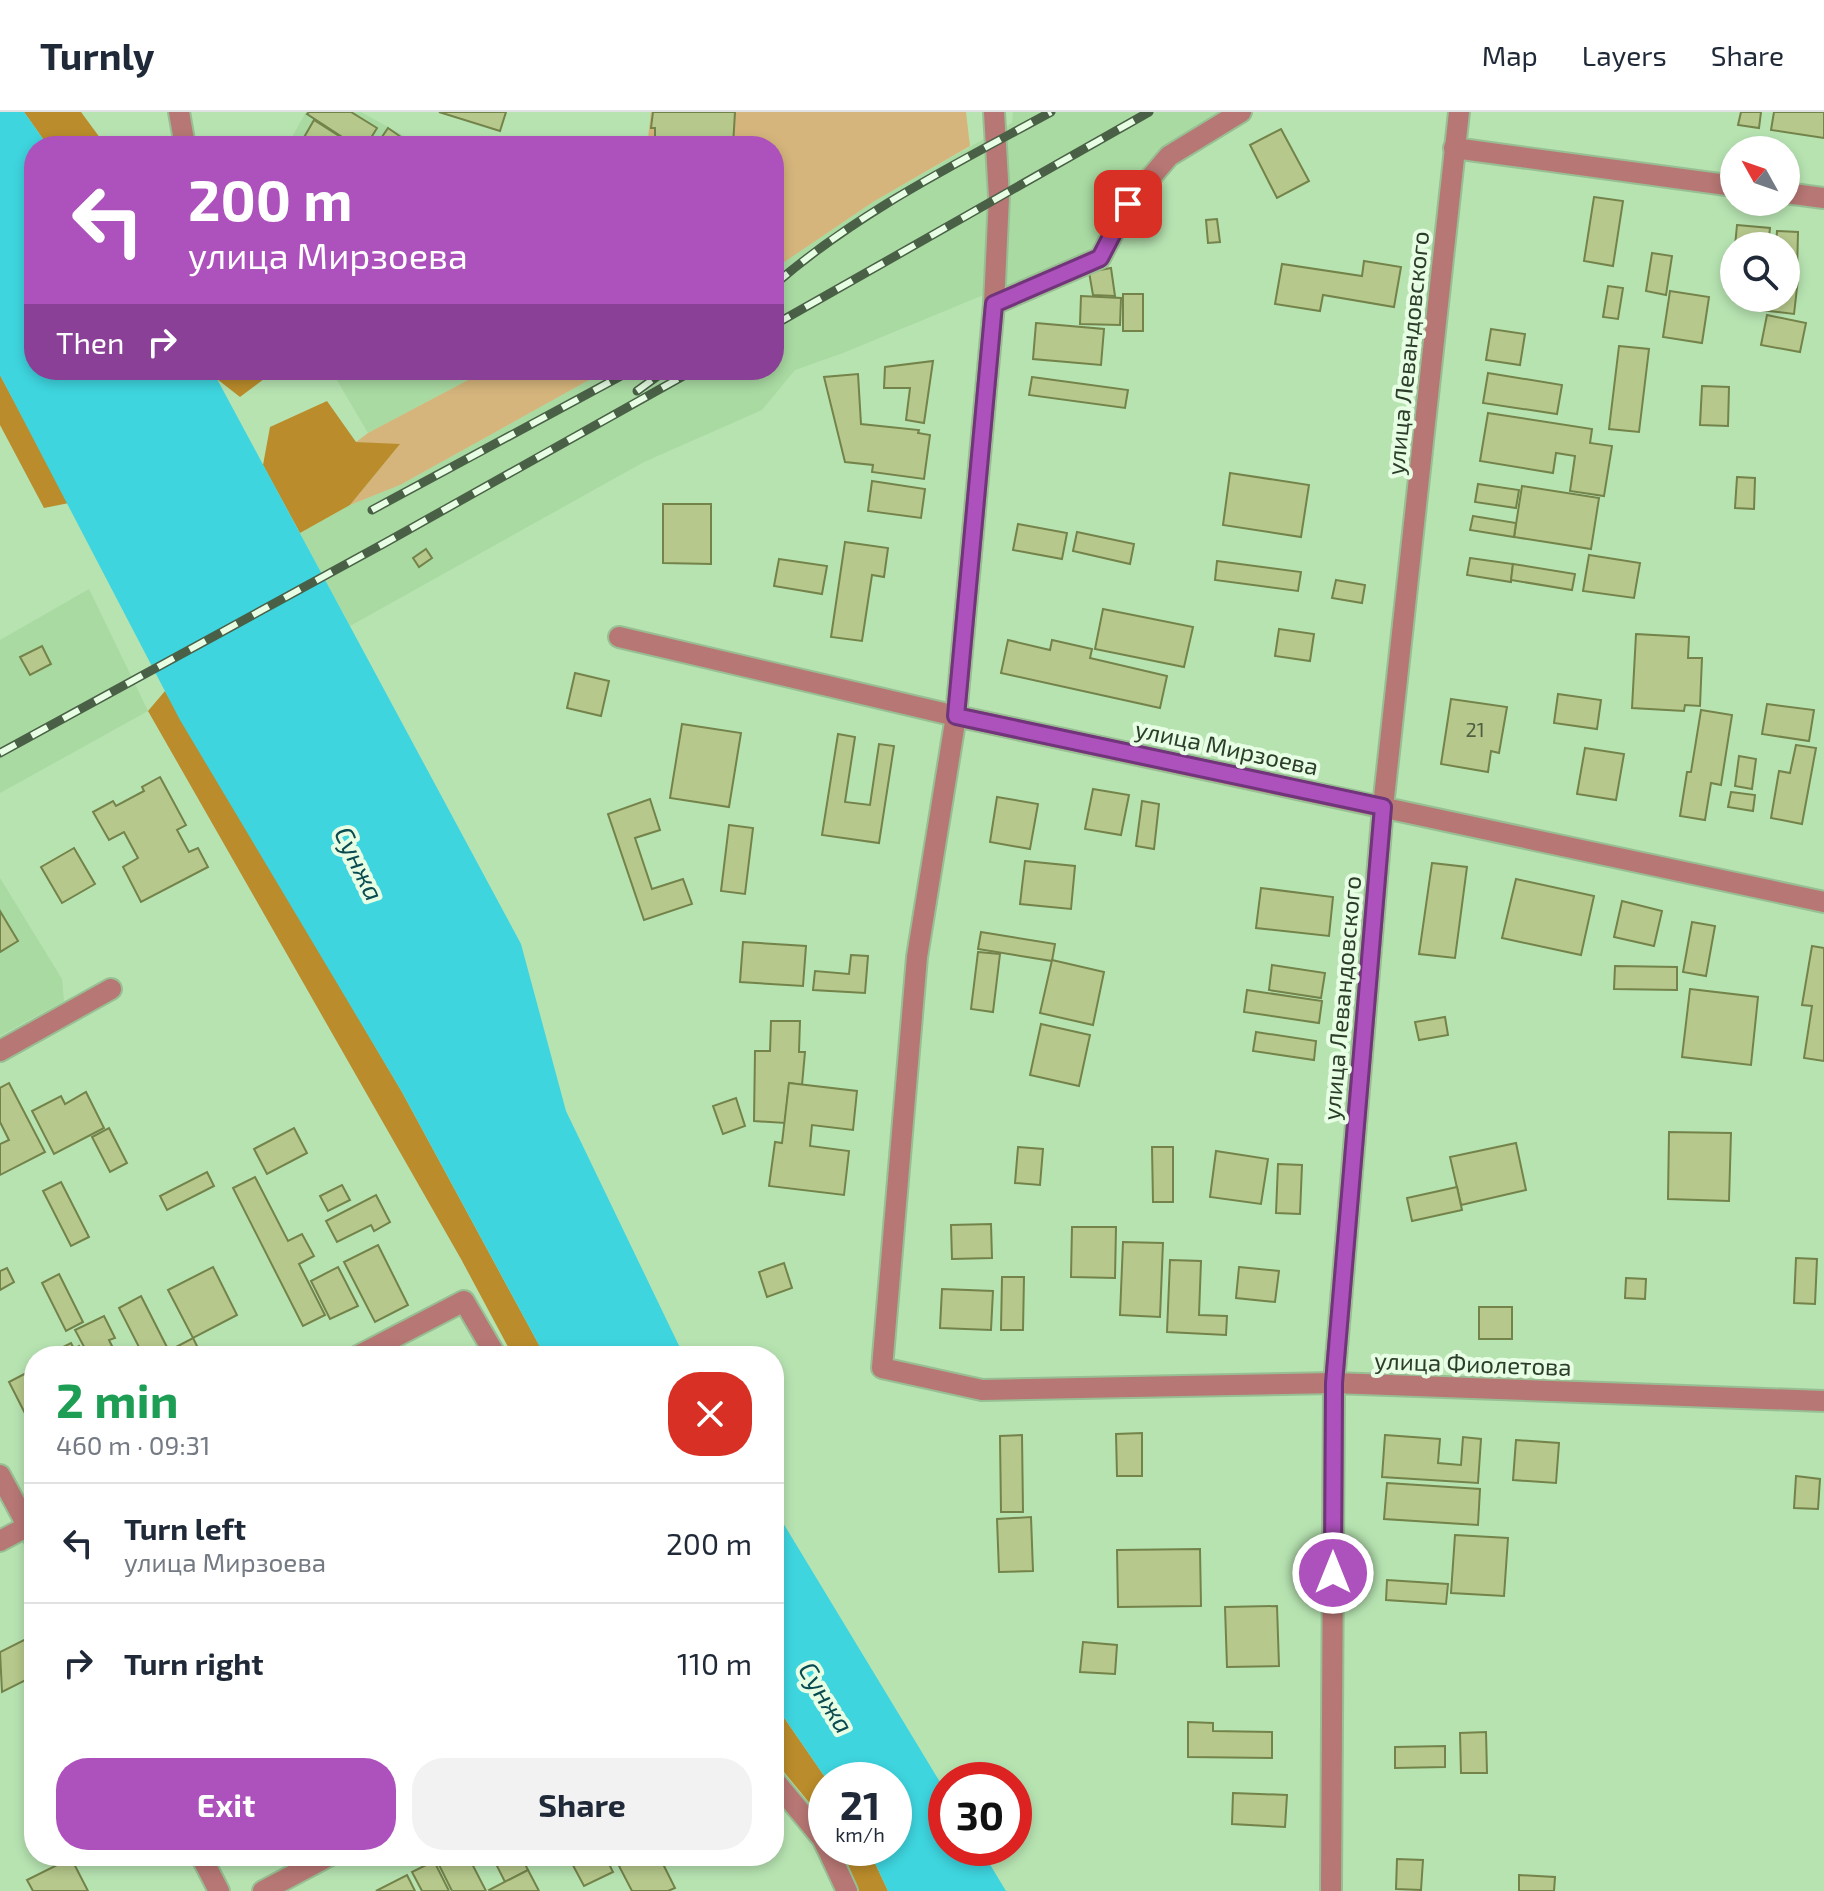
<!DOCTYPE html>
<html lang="en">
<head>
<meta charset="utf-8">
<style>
	body { margin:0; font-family:"Exo 2",sans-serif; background:#f2f2f3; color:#1f2937; height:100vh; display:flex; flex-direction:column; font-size:30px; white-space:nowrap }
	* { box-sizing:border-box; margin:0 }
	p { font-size:26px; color:#747a83 }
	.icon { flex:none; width:44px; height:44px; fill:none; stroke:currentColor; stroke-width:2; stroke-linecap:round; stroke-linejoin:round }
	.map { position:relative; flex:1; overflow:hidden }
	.drawer { position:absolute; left:24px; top:1234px; width:760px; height:520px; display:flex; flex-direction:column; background:#fff; border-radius:32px; box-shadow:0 4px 12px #0003 }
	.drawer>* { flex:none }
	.banner { position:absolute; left:24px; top:24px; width:760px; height:244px; border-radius:32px; box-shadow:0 4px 12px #0003; background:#ad51bc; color:#fff; overflow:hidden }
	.needle { width:52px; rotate:310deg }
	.fabs { position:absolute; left:1720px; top:24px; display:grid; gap:16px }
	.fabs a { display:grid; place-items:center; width:80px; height:80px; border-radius:50%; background:#fff; box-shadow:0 4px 12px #0003; font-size:40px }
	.speed { position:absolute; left:808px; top:1650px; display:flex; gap:16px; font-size:40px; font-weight:700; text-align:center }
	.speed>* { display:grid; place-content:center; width:104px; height:104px; border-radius:50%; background:#fff; box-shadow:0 4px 12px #0003; line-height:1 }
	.speed small { font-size:20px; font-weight:400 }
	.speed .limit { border:12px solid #d22; background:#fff; color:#111 }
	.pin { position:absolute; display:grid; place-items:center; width:68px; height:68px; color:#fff; margin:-34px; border-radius:16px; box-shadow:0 4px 12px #0006 }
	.me { position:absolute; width:88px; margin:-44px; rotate:0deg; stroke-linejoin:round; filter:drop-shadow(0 0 6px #0008) }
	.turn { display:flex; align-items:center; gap:28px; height:168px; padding:0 32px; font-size:36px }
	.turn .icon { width:104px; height:104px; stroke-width:2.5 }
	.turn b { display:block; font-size:56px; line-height:68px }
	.then { display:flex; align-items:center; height:76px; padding:0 32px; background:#0003; gap:16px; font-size:30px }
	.round { display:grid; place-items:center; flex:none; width:84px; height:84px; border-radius:32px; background:#f2f2f3 }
	.headline { display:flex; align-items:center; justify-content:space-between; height:136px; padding:0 32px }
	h1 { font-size:48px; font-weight:700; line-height:60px; color:#1e9e55 }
	.action { display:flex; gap:16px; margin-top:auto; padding:16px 32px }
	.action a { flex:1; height:92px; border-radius:32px; background:#ad51bc; color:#fff; font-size:32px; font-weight:700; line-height:92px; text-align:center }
	.action a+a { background:#f2f2f3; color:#1f2937 }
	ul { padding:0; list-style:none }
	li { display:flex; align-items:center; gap:24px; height:120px; padding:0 32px; border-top:2px solid #e0e1e3 }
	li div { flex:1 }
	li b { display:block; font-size:30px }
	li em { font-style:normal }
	header { display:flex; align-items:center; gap:48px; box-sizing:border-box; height:112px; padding:0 40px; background:#fff; border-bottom:2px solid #e0e1e3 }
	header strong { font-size:38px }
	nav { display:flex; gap:44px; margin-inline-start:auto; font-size:28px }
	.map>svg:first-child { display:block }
</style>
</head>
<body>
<header>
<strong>Turnly</strong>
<nav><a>Map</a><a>Layers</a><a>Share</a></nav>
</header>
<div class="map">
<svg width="1824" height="1779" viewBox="0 0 1824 1779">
	<rect width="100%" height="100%" fill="#b7e3b1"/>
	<!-- built -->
	<g fill="#a9daa2">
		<path d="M306,0h55l61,34h-135z"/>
		<path d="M1013,0h212l-65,36 -49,62 -21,41 -247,102 -48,17 -33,40 -118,52 -294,164 -50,-93 50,-28 50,-20 207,-115h167v-101l99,-67 139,-79z"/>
		<path d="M331,258h156l-119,63z"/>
		<path d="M89,477l59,122 -148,82v-153z"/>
		<path d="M0,766l62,101 2,22 -64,35z"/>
	</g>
	<!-- green -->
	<g fill="#d5b57c">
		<path d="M651,0h315l4,34 -97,56 -99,67v-123h-127z"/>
		<path d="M487,258h120l-207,115 -50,20 49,-60 -43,-3 12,-9z"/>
	</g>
	<!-- forest -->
	<g fill="#ba8c2b">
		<path d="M24,0h57l25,34h-58z"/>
		<path d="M211,258h65l-36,27 -23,-18z"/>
		<path d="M0,263l69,128 -25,5 -44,-83z"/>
		<path d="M327,289l29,41 44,2 -50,61 -50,28 -37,-68 7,-38z"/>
		<path d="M165,579l237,401 143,264h-32l-52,-97 -313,-548z"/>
		<path d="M774,1591l53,77 -1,43 -52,-63z"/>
		<path d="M841,1736h27l20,43h-29z"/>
	</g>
	<!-- water -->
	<g fill="#3ed5df">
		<path d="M0,0h24l24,34h-14v224h177l6,9 304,565 45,167 118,245h-139l-143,-264 -222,-372 -180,-345z"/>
		<path d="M774,1396l172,284v56h34l26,43h-118l-20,-43h26v-68h-67l-53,-77z"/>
	</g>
	<!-- building -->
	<g fill="#b6c88c" stroke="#73834a" stroke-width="2">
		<path d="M309,0h42l26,16 -11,18h-10l-49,-32z"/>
		<path d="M439,0h67l-6,19z"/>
		<path d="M653,0h82l-2,34h-78v-18h-4z"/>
		<path d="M1741,0h20l-2,16 -21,-3z"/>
		<path d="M1774,0h50v26l-53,-8z"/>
		<path d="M314,8l25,16 -5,10h-35z"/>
		<path d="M388,16l26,18h-38z"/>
		<path d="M1281,17l28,52 -32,17 -27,-53z"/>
		<path d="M1594,85l29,4 -10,65 -29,-5z"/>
		<path d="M1217,107l3,23 -12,1 -2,-23z"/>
		<path d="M1737,113l33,3 -2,18h-33z"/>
		<path d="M1777,119l21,1 -1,40h-11v-26h-10z"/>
		<path d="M1652,141l20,3 -6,39 -20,-4z"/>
		<path d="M1364,149l37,6 -7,40 -71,-12 -3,16 -45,-7 7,-40 80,12z"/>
		<path d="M1111,156l4,28 -22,-1 -4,-23z"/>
		<path d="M1786,166l12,1 -4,35 -34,-4v-8l-23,-3 49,-1z"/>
		<path d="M1608,174l15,2 -5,31 -15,-2z"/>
		<path d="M1670,179l39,6 -7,46 -39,-6z"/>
		<rect x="1123" y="182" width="20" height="37"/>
		<path d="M1081,184l40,2 -1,27 -40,-1z"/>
		<path d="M1767,203l39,8 -6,29 -39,-7z"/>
		<path d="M1036,211l68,6 -3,36 -68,-6z"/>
		<path d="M1491,217l34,5 -5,31 -34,-5z"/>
		<path d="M1619,234l30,3 -10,83 -30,-3z"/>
		<path d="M933,249l-9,62 -18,-3 4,-32h-26l1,-21z"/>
		<path d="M1488,261l74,12 -5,29 -74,-11z"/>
		<path d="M858,262l3,50 58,6 -1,3 12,2 -6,44 -52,-7 1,-7 -28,-3 -21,-85z"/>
		<path d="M1032,265l96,13 -3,18 -96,-13z"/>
		<path d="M1702,274l27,1 -1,39 -28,-1z"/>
		<path d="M1488,301l104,16 -2,14 22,3 -8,50 -34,-5 5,-35 -19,-3 -3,20 -73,-12z"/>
		<path d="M1230,361l79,12 -8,52 -78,-12z"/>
		<path d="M1737,365l18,1 -1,31 -19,-1z"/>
		<path d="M872,369l53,8 -4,29 -53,-7z"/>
		<path d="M1478,372l41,6 -3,18 -41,-6z"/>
		<path d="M1522,374l77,12 -8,51 -77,-12z"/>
		<path d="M663,392h48v60l-48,-1z"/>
		<path d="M1473,404l43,7 -2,14 -44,-7z"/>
		<path d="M1018,412l49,9 -5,26 -49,-9z"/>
		<path d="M1077,420l57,12 -4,20 -57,-13z"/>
		<path d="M845,430l43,6 -4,29 -12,-2 -10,66 -31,-4z"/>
		<path d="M426,437l6,9 -13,9 -6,-9z"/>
		<path d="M1589,443l51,8 -6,35 -51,-7z"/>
		<path d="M1470,446l43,6 -2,18 -44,-7z"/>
		<path d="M779,447l48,7 -5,28 -48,-8z"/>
		<path d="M1217,449l84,11 -3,19 -83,-11z"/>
		<path d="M1513,452l62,10 -3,16 -61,-10z"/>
		<path d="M1336,468l29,5 -3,18 -30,-5z"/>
		<path d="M1103,497l90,18 -9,40 -89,-18z"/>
		<path d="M1279,517l35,5 -4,27 -35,-5z"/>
		<path d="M1636,522l53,3 -1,21h14l-2,48 -15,-1 -1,6 -52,-3z"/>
		<path d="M1008,528l42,10 2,-10 40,9 -2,9 77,18 -7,32 -159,-35z"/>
		<path d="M42,534l9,18 -21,11 -10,-18z"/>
		<path d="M575,561l34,8 -8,35 -34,-8z"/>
		<path d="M1558,582l43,6 -4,29 -43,-6z"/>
		<path d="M1451,587l56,8 -8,46 -8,-2 -3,21 -47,-8z"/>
		<path d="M1767,592l47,6 -5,31 -47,-7z"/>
		<path d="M1701,598l31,5 -11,70 -10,-2 -6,37 -25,-4 7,-44h4z"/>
		<path d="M682,612l59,9 -12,74 -59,-9z"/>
		<path d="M838,622l17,3 -10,65 25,3 9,-61 15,2 -15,97 -57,-8z"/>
		<path d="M1796,633l20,3 -14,76 -31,-6 8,-47 11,2z"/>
		<path d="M1585,636l39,6 -8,46 -39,-6z"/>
		<path d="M1739,644l17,3 -4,30 -17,-3z"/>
		<path d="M160,665l26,48 -9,5 12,22 9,-4 10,19 -67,35 -18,-35 15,-9 -14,-26 -15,8 -16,-28 20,-11 3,5 28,-15 -2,-4z"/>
		<path d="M1093,677l36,6 -8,40 -36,-6z"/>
		<path d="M1731,680l24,3 -2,16 -25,-4z"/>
		<path d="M997,685l41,7 -8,45 -40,-7z"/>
		<path d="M650,687l10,31 -25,8 17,51 31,-10 9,25 -48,16 -36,-106z"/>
		<path d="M1142,689l17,3 -5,45 -18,-3z"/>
		<path d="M729,713l24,3 -8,66 -24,-3z"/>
		<path d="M74,736l21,36 -33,19 -21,-36z"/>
		<path d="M1025,749l50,5 -4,43 -51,-5z"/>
		<path d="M1432,751l35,4 -12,91 -36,-4z"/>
		<path d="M1516,767l78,17 -13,59 -79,-17z"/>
		<path d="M1261,776l72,9 -4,39 -73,-8z"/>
		<path d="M1622,789l40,10 -8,35 -40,-9z"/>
		<path d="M0,799l18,30 -18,11z"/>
		<path d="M1692,810l23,4 -9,50 -23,-4z"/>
		<path d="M981,820l74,12 -3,17 -74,-12z"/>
		<path d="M743,830l63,4 -3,40 -63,-4z"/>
		<path d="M1812,834l12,2v113l-20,-3 8,-52 -10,-1z"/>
		<path d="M978,840l22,2 -7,58 -22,-3z"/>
		<path d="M851,843l17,1 -3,37 -52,-3 2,-19 34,3z"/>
		<path d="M1052,848l52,12 -11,53 -53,-12z"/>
		<path d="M1272,853l53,8 -4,25 -52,-8z"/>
		<path d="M1615,854l62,1v23l-63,-1z"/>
		<path d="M1690,877l68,8 -7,68 -69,-8z"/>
		<path d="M1247,878l75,11 -3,22 -75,-11z"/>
		<path d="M1445,905l3,18 -29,5 -4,-18z"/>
		<path d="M771,909h29l-1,31h6l-3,33 -13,-2 -4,40 -31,-2 1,-70h15z"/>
		<path d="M1041,912l49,11 -11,51 -49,-11z"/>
		<path d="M1256,920l60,9 -2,19 -61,-9z"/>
		<path d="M9,971l36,69 -45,23v-31l9,-4 -9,-18v-34z"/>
		<path d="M789,971l68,8 -4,39 -41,-5 -2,21 39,5 -5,44 -75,-9 6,-44 7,1z"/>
		<path d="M86,980l18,36 -50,26 -22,-43 29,-15 4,8z"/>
		<path d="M736,986l9,28 -22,8 -10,-28z"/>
		<path d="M109,1016l18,35 -17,9 -18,-35z"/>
		<path d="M294,1016l13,25 -40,21 -13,-25z"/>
		<path d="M1669,1020l62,1 -2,68 -61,-2z"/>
		<path d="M1516,1031l10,47 -65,15 -11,-48z"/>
		<path d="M1018,1035l25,2 -3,36 -25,-2z"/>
		<path d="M1152,1035h21v55h-20z"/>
		<path d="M1216,1039l52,8 -7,45 -51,-7z"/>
		<path d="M1278,1052l24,1 -2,49 -24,-1z"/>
		<path d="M207,1060l7,14 -47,24 -7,-14z"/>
		<path d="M255,1065l33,64 14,-7 12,22 -15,8 26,51 -22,11 -70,-138z"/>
		<path d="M61,1070l28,55 -18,9 -28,-55z"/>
		<path d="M342,1073l8,15 -22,11 -8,-15z"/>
		<path d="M1457,1075l5,23 -50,11 -5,-23z"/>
		<path d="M376,1083l14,27 -16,9 -3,-6 -34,17 -11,-21z"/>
		<path d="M991,1112l1,34 -40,1 -1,-34z"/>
		<path d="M1072,1115h44l-1,51 -44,-1z"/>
		<path d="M1123,1130l40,1 -3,74 -40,-2z"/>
		<path d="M378,1133l30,60 -33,17 -31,-60z"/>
		<path d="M1796,1146l21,1 -2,45 -21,-1z"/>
		<path d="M1170,1148l31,1 -2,54 28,1 -1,19 -59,-3z"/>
		<path d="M784,1151l8,25 -25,9 -8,-25z"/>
		<path d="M213,1155l24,48 -44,23 -25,-48z"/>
		<path d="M338,1155l20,39 -28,13 -19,-38z"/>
		<path d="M1239,1155l40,4 -4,31 -39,-4z"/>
		<path d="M7,1156l7,14 -14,8v-19z"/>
		<path d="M59,1162l24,48 -17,9 -24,-48z"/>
		<path d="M1002,1165h22l-1,53h-22z"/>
		<path d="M1626,1166l20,1 -1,20 -20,-1z"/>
		<path d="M942,1177l51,2 -2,39 -51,-2z"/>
		<path d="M141,1184l30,59 7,-4 3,5h-55l14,-7 -21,-41z"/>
		<rect x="1479" y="1195" width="33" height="32"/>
		<path d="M104,1204l11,22 -6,2 8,16h-28l-14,-26z"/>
		<path d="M193,1226l9,18h-21l-5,-9z"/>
		<path d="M71,1231l3,6 5,-3 5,10h-24l-3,-6z"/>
		<path d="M34,1257v62l-25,-49z"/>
		<path d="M1142,1321v43h-25l-1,-42z"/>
		<path d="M1022,1323l1,77h-22l-1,-76z"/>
		<path d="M1385,1323l55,4 -2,24 23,2 2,-28 18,2 -3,44 -96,-6z"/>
		<path d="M1516,1328l43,3 -3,40 -43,-3z"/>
		<path d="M1796,1364l24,3 -2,30 -24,-1z"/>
		<path d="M1387,1371l93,6 -2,36 -94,-6z"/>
		<path d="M1031,1405l2,54 -34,1 -2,-53z"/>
		<path d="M1455,1423l53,3 -4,58 -53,-3z"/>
		<path d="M1200,1437l1,57 -83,1 -1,-57z"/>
		<path d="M1387,1468l61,4 -2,20 -60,-4z"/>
		<path d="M1277,1494l2,60 -52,1 -2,-60z"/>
		<path d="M28,1526l6,11v27l-32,16 -2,-40z"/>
		<path d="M1083,1530l34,3 -2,29 -35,-2z"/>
		<path d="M1188,1610l25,1v8l59,1v26l-84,-1z"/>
		<path d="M1486,1620l1,41h-26l-1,-40z"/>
		<path d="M1445,1634v21l-50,1v-21z"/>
		<path d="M1233,1681l54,2 -2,32 -53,-3z"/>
		<path d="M441,1744h27l18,35h-34l-16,-32z"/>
		<path d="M492,1744h29l7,14 -23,12z"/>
		<path d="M568,1744h37l8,16 -29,14z"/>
		<path d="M638,1744h21l16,32 -7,3h-36l-13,-25z"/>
		<path d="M71,1746l17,33h-55l-6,-11z"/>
		<path d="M1397,1747l26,1 -2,30 -25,-1z"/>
		<path d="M434,1749l15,30h-27l-10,-19z"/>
		<path d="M528,1758l11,21h-49l-1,-1z"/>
		<path d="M407,1763l8,16h-39z"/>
		<path d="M1519,1763l36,2 -1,14h-35z"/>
	</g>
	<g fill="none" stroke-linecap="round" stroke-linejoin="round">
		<defs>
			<g id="minor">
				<path d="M179,0l6,34"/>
				<path d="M994,0l5,85 -5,107 -38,412 -39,241 -35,411 100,22 352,-7 490,18"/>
				<path d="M1454,36l280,38"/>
				<path d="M1786,81l38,5"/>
				<path d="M994,192l106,-46 28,-54 41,-48 72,-44"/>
				<path d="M619,525l337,79 868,186"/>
				<path d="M0,939l111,-62"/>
				<path d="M358,1244l106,-55 32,55"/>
				<path d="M0,1363l34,63"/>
				<path d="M0,1429l34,-18"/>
				<path d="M774,1668l48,58 4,8"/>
				<path d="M827,1736l20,43"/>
				<path d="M201,1744l18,35"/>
				<path d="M263,1779l66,-35"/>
				<path d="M1331,1779l3,-508 49,-576 76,-695"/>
			</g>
		</defs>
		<!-- minor casing -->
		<use href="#minor" stroke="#98bf93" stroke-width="24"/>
		<!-- minor -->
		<use href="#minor" stroke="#b77774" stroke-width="20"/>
		<defs>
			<g id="rail">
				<path d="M774,173c84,-73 180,-120 277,-173"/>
				<path d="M774,213l375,-213"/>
				<path d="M637,279l29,-21"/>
				<path d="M372,398l260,-140"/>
				<path d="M0,641l383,-209 311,-174"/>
			</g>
		</defs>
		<!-- rail casing -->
		<use href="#rail" stroke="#496046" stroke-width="9"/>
		<!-- rail -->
		<use href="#rail" stroke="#e7fee4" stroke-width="6" stroke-dasharray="18" stroke-linecap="butt"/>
	</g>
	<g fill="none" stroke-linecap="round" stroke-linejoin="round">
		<defs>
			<path id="route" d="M1128,92l-28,54 -106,46 -38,412 427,91 -49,576 -1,190"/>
		</defs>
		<!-- route casing -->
		<use href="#route" stroke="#70357a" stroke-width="20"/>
		<!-- route -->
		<use href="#route" stroke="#ad51bc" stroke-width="14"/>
	</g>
	<g text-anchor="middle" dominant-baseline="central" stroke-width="8" stroke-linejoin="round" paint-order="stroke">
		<!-- number labels -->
		<g font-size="20" fill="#4e6042">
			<text x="1475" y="617">21</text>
		</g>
		<!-- street labels -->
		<g font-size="24" fill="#2c3e2a" stroke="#e7fee4">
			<text transform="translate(1407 241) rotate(-84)">улица Левандовского</text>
			<text transform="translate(1227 635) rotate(12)">улица Мирзоева</text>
			<text transform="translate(1341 886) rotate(-85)">улица Левандовского</text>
			<text transform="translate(1473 1251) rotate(2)">улица Фиолетова</text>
		</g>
		<!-- water labels -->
		<g font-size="26" font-style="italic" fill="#094b50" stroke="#e7fee4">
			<text transform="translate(360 751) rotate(64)">Сунжа</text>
			<text transform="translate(827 1585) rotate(58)">Сунжа</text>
		</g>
	</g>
</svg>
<div class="fabs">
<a><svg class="needle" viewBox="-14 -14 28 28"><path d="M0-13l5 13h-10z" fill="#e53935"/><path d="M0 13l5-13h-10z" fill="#747a83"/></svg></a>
<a><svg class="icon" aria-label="search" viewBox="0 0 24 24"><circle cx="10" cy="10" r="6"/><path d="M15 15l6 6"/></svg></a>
</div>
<div class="speed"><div>21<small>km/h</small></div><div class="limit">30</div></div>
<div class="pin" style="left:1128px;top:92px;background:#d93025"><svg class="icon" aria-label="arrive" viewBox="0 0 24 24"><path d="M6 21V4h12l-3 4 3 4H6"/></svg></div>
<svg class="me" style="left:1333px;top:1461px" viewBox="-20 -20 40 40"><circle r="17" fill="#ad51bc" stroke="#fff" stroke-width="3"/><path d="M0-11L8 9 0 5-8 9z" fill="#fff"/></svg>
<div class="banner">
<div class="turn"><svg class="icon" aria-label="left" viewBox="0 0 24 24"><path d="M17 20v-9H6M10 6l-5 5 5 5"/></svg><div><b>200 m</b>улица Мирзоева</div></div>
<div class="then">Then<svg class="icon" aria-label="right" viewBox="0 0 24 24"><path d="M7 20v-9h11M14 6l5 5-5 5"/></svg></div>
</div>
<section class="drawer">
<div class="headline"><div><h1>2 min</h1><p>460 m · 09:31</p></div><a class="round" style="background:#d93025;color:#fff"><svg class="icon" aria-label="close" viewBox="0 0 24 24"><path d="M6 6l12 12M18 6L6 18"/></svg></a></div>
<ul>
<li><svg class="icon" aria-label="left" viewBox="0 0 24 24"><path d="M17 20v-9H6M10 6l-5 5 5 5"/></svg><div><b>Turn left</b><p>улица Мирзоева</p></div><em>200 m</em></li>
<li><svg class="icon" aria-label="right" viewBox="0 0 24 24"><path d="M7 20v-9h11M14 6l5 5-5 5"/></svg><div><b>Turn right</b></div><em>110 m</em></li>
</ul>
<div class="action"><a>Exit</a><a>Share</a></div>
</section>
</div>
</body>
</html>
